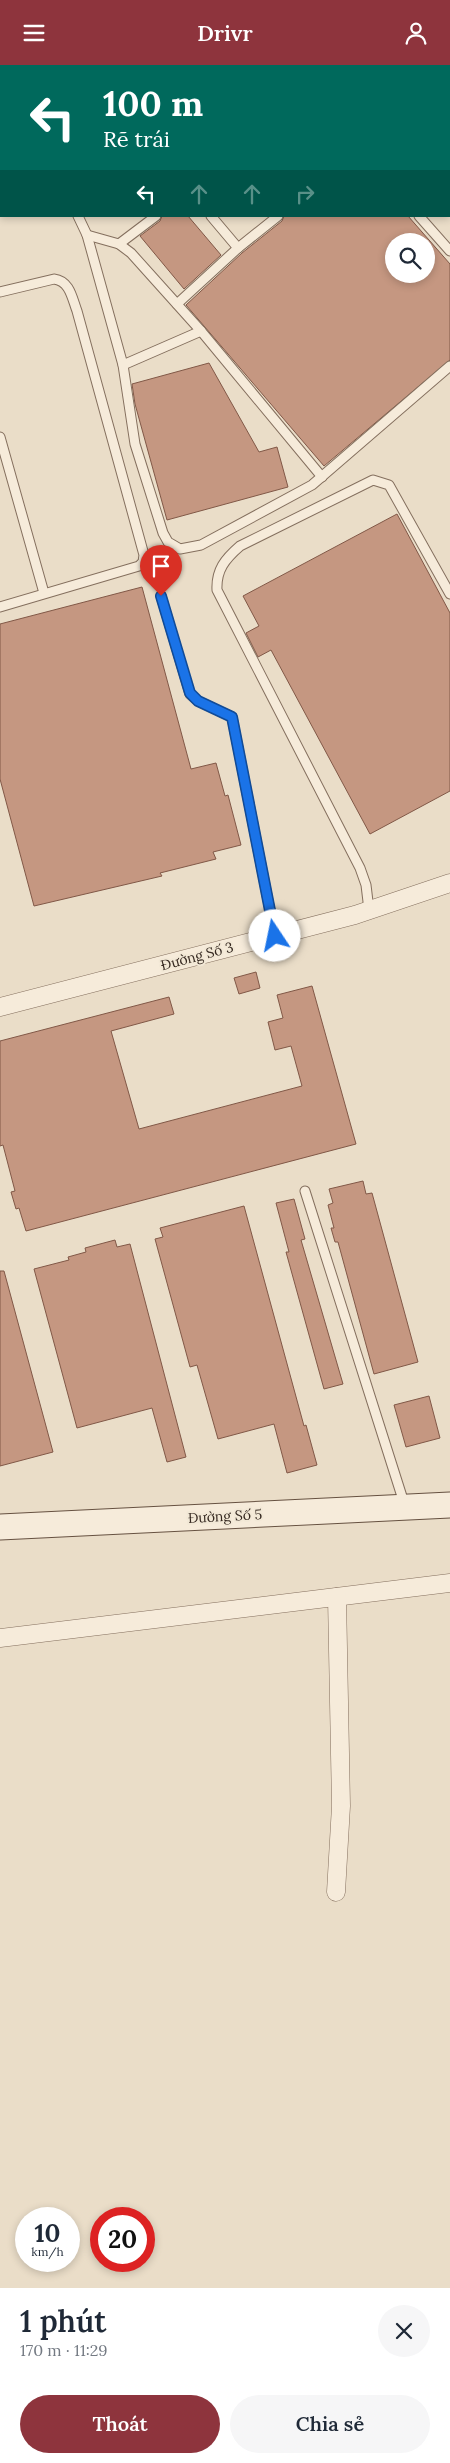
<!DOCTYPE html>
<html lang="vi">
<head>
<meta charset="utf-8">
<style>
	body { margin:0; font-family:Lora,serif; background:#f6f6f7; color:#1f2937; height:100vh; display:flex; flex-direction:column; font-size:19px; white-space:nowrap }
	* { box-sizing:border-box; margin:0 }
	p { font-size:16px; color:#747a83 }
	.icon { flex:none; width:28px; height:28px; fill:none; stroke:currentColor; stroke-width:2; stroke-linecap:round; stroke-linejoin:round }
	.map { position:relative; height:2223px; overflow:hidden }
	.panel { display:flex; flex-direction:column; background:#fff; flex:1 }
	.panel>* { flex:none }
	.top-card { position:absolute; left:0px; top:0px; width:450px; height:152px; box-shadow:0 2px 8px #0003; background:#00695c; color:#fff; overflow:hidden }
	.fabs { position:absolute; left:385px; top:168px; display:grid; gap:10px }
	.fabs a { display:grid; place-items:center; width:50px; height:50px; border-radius:50%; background:#fff; box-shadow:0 2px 8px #0003; font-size:25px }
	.speed { position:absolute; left:15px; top:2142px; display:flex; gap:10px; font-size:25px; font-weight:700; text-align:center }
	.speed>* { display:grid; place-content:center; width:65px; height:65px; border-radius:50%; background:#fff; box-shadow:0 2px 8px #0003; line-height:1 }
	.speed small { font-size:12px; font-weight:400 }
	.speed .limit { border:8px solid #d22; background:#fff; color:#111 }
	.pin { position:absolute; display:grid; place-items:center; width:42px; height:42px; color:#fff; margin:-51px -21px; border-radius:50% 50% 50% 0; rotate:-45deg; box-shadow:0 0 5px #0007 }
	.pin .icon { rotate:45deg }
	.me { position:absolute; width:55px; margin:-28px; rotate:349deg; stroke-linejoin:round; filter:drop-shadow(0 0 4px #0008) }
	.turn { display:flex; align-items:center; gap:18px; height:105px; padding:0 20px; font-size:22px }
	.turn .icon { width:65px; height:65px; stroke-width:2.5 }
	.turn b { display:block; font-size:35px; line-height:42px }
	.lanes { display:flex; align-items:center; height:48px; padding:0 20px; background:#0003; justify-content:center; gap:25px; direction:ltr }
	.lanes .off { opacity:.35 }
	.round { display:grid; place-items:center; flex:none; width:52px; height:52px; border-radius:26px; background:#f6f6f7 }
	.overview { display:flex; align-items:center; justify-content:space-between; height:85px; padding:0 20px }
	h1 { font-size:30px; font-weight:600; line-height:38px }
	.button { display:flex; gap:10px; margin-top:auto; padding:10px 20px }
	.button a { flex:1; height:58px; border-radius:30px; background:#8e343d; color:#fff; font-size:20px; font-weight:600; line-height:58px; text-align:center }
	.button a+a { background:#f6f6f7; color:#1f2937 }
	header { display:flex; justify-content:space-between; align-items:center; height:65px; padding:0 20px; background:#8e343d; color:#fff; font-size:22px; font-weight:600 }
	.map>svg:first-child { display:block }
</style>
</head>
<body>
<header><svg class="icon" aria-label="menu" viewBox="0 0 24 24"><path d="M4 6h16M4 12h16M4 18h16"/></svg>Drivr<svg class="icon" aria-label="person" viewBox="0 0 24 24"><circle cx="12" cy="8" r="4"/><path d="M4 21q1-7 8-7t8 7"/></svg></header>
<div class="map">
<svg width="450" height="2223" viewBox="0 0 450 2223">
	<rect width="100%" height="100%" fill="#eaddc8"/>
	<!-- building -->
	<g fill="#c59781" stroke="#815847" fill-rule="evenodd">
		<path d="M162,151h26l33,39 -37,34 -44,-53 20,-15z"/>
		<path d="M284,151h124l42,48v96l-126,106 -138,-161 56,-52 40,-32zM394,176h32v33h-32z"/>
		<path d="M209,298l50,89 18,-5 11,40 -121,33 -32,-116 -3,-20z"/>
		<path d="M397,449l53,99v178l-80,43 -99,-184 -13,7 -12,-24 13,-7 -16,-30z"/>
		<path d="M142,522l49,182 25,-6 9,33 3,-1 13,50 -28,7 3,7 -56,14 2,3 -128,30 -34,-127v-155z"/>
		<path d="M256,907l4,16 -21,6 -5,-16z"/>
		<path d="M312,921l44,158 -330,87 -7,-23 -3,1 -5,-17 4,-1 -12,-46 -3,1v-105l169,-44 5,17 -63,17 28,98 163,-43 -11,-40 -16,4 -7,-28 15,-4 -6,-23z"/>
		<path d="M363,1116l3,13 6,-1 46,169 -44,12 -36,-132h-3l-4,-14h3l-6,-23 5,-2 -4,-14z"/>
		<path d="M294,1134l11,40 -4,1 42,144 -19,5 -38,-137h3l-13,-49z"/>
		<path d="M244,1141l60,220 2,-1 11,40 -30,8 -13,-49 -56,15 -21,-74 -7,2 -35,-128 8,-2 -3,-9z"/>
		<path d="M115,1175l2,7 13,-3 56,213 -19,5 -15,-54 -75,20 -43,-159 35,-9 -1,-3 18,-5 -1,-4z"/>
		<path d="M0,1206h4l49,181 -53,14z"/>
		<path d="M429,1331l11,42 -34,9 -12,-42z"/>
	</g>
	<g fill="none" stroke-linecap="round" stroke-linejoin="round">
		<defs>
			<g id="lane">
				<path d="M32,1l1,-1"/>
				<path d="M331,1l1,-1"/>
				<path d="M0,35l1,-1"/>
				<path d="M449,120l1,-1"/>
				<path d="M78,151l9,19 36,130 12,79 28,89 5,9 12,7 21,-4 111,-60 138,-119"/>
				<path d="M211,151l27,32"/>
				<path d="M419,151l31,35"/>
				<path d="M87,170l32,9 12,9 70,78 121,146"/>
				<path d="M119,179l37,-28"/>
				<path d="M0,227l54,-13c16,2 18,19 23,32l67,244 -1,7 -4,4 -139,41"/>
				<path d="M177,239l61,-56 40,-32"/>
				<path d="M123,300l78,-34"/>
				<path d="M0,372l44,156"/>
				<path d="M161,531l29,98 8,7 34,16 43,219"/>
				<path d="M369,845l-3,-25 -6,-17 -143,-278c-1,-20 8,-31 23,-44l133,-66 16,5 61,109"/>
				<path d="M305,1126l100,315"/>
			</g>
			<g id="street">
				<path d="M0,942l355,-92 95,-32"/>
				<path d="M0,1573l450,-55"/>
				<path d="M336,1827l5,-86 -4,-209"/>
			</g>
			<g id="secondary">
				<path d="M187,1l1,-1"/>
				<path d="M224,1l1,-1"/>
				<path d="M0,114l1,-1"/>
				<path d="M0,133h1"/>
				<path d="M0,1462l450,-22"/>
			</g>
		</defs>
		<!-- lane casing -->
		<use href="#lane" stroke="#846f5e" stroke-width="11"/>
		<!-- street casing -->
		<use href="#street" stroke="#846f5e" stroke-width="19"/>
		<!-- secondary casing -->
		<use href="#secondary" stroke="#665141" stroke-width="27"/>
		<!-- lane -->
		<use href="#lane" stroke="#f6ebda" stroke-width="9"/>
		<!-- street -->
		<use href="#street" stroke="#f6ebda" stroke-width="18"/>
		<!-- secondary -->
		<use href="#secondary" stroke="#f6ebda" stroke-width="25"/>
	</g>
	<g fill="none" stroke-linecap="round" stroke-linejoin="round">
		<defs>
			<path id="route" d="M161,531l29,97 8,8 34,16 43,219"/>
		</defs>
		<!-- route casing -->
		<use href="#route" stroke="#114b97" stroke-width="12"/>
		<!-- route -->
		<use href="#route" stroke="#1a73e8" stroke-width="9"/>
	</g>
	<g text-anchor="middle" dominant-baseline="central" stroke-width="4" stroke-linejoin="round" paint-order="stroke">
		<!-- street labels -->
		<g font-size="14" fill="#362921" stroke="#f2e8d6">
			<text transform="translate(197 891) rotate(-15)">Đường Số 3</text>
			<text transform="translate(225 1451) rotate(-3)">Đường Số 5</text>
		</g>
	</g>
</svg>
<div class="fabs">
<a><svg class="icon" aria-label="search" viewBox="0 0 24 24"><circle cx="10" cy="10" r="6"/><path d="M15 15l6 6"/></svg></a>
</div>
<div class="speed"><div>10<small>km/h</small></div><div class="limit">20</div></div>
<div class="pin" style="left:161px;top:531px;background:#d93025"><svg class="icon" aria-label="arrive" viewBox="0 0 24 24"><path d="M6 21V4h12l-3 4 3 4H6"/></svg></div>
<svg class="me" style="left:275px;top:871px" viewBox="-20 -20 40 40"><circle r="19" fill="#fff"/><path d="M0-13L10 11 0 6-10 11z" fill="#1a73e8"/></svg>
<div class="top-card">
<div class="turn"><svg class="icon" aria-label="left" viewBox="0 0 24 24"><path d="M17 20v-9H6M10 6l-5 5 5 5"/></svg><div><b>100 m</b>Rẽ trái</div></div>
<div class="lanes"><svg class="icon" aria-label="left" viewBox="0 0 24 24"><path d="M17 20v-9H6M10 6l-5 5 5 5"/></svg><svg class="icon off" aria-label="ahead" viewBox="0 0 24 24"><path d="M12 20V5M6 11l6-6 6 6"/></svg><svg class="icon off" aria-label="ahead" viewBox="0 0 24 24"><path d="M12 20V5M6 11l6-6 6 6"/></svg><svg class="icon off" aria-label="right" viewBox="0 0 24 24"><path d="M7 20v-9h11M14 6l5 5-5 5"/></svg></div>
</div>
</div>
<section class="panel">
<div class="overview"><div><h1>1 phút</h1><p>170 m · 11:29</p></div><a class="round"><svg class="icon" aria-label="close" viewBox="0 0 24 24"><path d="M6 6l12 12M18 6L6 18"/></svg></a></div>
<div class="button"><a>Thoát</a><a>Chia sẻ</a></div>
</section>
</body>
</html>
